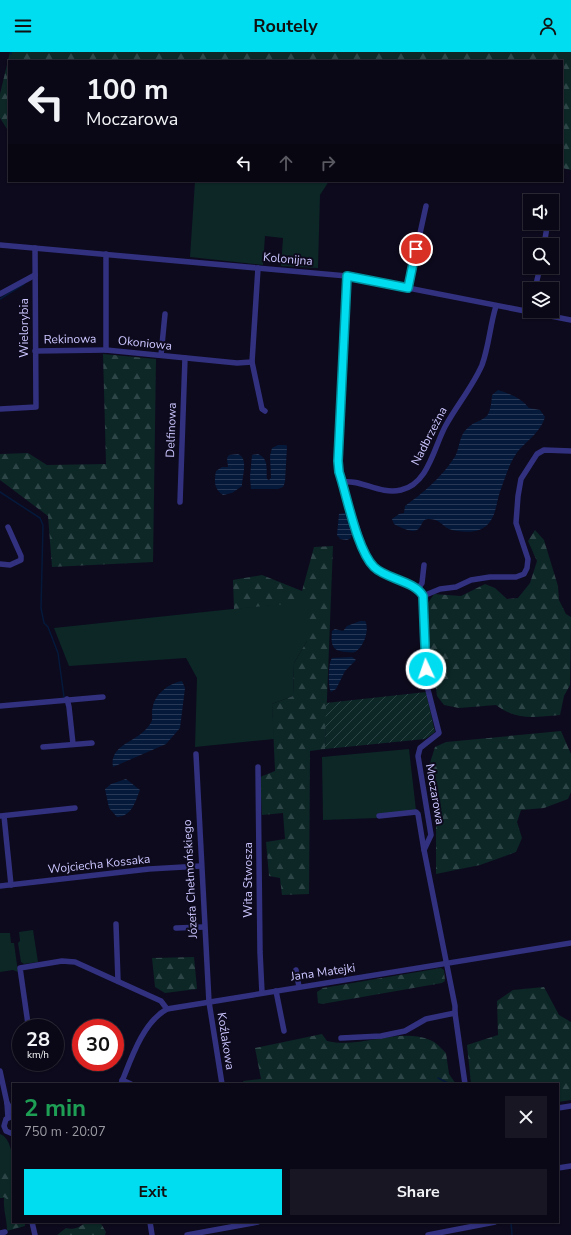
<!DOCTYPE html>
<html lang="en">
<head>
<meta charset="utf-8">
<style>
	body { margin:0; font-family:"Nunito Sans",sans-serif; background:#181623; color:#f1f3f6; height:100vh; display:flex; flex-direction:column; font-size:15px; white-space:nowrap }
	* { box-sizing:border-box; margin:0 }
	p { font-size:13px; color:#999aa1 }
	.icon { flex:none; width:22px; height:22px; fill:none; stroke:currentColor; stroke-width:2; stroke-linecap:round; stroke-linejoin:round }
	.map { position:relative; flex:1; overflow:hidden }
	.sheet { position:absolute; left:12px; top:1031px; width:547px; height:140px; display:flex; flex-direction:column; background:#0a0816; border-radius:0px; box-shadow:0 1px 3px #0004,0 0 0 1px #2a2935 }
	.sheet>* { flex:none }
	.guide { position:absolute; left:8px; top:8px; width:555px; height:122px; border-radius:0px; box-shadow:0 1px 3px #0004,0 0 0 1px #2a2935; background:#0a0816; color:#f1f3f6; overflow:hidden }
	.controls { position:absolute; left:523px; top:142px; display:grid; gap:8px }
	.controls a { display:grid; place-items:center; width:36px; height:36px; border-radius:0px; background:#0a0816; box-shadow:0 1px 3px #0004,0 0 0 1px #2a2935; font-size:20px }
	.speed { position:absolute; left:12px; top:967px; display:flex; gap:8px; font-size:20px; font-weight:700; text-align:center }
	.speed>* { display:grid; place-content:center; width:52px; height:52px; border-radius:50%; background:#0a0816; box-shadow:0 1px 3px #0004,0 0 0 1px #2a2935; line-height:1 }
	.speed small { font-size:10px; font-weight:400 }
	.speed .limit { border:6px solid #d22; background:#fff; color:#111 }
	.pin { position:absolute; display:grid; place-items:center; width:34px; height:34px; color:#fff; margin:-17px; border:2px solid #fff; border-radius:50%; box-shadow:0 1px 4px #0007 }
	.me { position:absolute; width:44px; margin:-22px; rotate:357deg; stroke-linejoin:round; filter:drop-shadow(0 0 3px #0008) }
	.turn { display:flex; align-items:center; gap:14px; height:84px; padding:0 12px; font-size:18px }
	.turn .icon { width:52px; height:52px; stroke-width:2.5 }
	.turn b { display:block; font-size:28px; line-height:34px }
	.lanes { display:flex; align-items:center; height:38px; padding:0 12px; background:#0003; justify-content:center; gap:20px; direction:ltr }
	.lanes .off { opacity:.35 }
	.round { display:grid; place-items:center; flex:none; width:42px; height:42px; border-radius:0px; background:#181623 }
	.head { display:flex; align-items:center; justify-content:space-between; height:68px; padding:0 12px }
	h1 { font-size:24px; font-weight:700; line-height:30px; color:#1e9e55 }
	.button { display:flex; gap:8px; margin-top:auto; padding:8px 12px }
	.button a { flex:1; height:46px; border-radius:0px; background:#00ddf1; color:#111; font-size:16px; font-weight:700; line-height:46px; text-align:center }
	.button a+a { background:#181623; color:#f1f3f6 }
	header { display:flex; justify-content:space-between; align-items:center; height:52px; padding:0 12px; background:#00ddf1; color:#111; font-size:18px; font-weight:700 }
	.map>svg:first-child { display:block }
</style>
</head>
<body>
<header><svg class="icon" aria-label="menu" viewBox="0 0 24 24"><path d="M4 6h16M4 12h16M4 18h16"/></svg>Routely<svg class="icon" aria-label="person" viewBox="0 0 24 24"><circle cx="12" cy="8" r="4"/><path d="M4 21q1-7 8-7t8 7"/></svg></header>
<div class="map">
<svg width="571" height="1183" viewBox="0 0 571 1183">
	<defs>
		<pattern id="forest-firs" width="22" height="20" patternUnits="userSpaceOnUse"><rect width="22" height="20" fill="#0c2726"/><path d="M5 1l3.5 6h-7zM16 11l3.5 6h-7z" fill="#2e4547"/></pattern>
		<pattern id="garden-furrows" width="10" height="10" patternUnits="userSpaceOnUse"><rect width="10" height="10" fill="#0c2726"/><path d="M-1 1l2-2M0 10L10 0M9 11l2-2" fill="none" stroke="#2e4547"/></pattern>
		<pattern id="water-rules" width="6" height="5" patternUnits="userSpaceOnUse"><rect width="6" height="5" fill="#05193b"/><path d="M0 2.5h6" fill="none" stroke="#283958"/></pattern>
	</defs>
	<rect width="100%" height="100%" fill="#0d0a1d"/>
	<!-- green -->
	<g fill="#0c2726">
		<path d="M195,129h134l-9,14 -2,73 -37,-2 2,-28 -18,-2 -2,29 -73,-8z"/>
		<path d="M307,549v40l-13,22 -1,33 -21,8 2,35 -79,8 2,-69 -11,-20 -117,8 -15,-38z"/>
		<path d="M409,697l7,61 -38,8 -55,2 -1,-63z"/>
		<path d="M33,878l5,32 -14,2 -3,-2 -3,-19 2,-2 -1,-9z"/>
		<path d="M0,881h10l1,10h3l4,29 -5,-2 -13,2z"/>
		<path d="M0,1082c20,6 13,70 13,88h12v4l-18,5c0,-12 -4,-21 -3,-33h-4z"/>
	</g>
	<!-- forest -->
	<g fill="url(#forest-firs)">
		<path d="M10,0h561v118l-9,-2v-107h-553v71l-9,-14v-24z"/>
		<path d="M103,302l53,5 -3,203 -101,5 -4,-51 -48,-36v-26l28,-1 19,12 59,-1z"/>
		<path d="M535,478l9,10 14,46 1,14 7,14 5,3 -1,68 -6,11 -4,19c-25,2 -43,6 -64,-10l-37,3 -15,-3 -7,-9 -7,-51 -2,-42 6,-9 27,2 24,-12 10,4 12,11 11,-1 12,-15 7,-22 -9,-20z"/>
		<path d="M333,494l-8,203 -15,2 -1,143 -27,1 -2,-17 -11,-2 -3,-34 19,-3 -2,-26 -21,2 -2,-38 15,-6 -3,-67 21,-8 1,-33 13,-22v-39l-73,7 -1,-29 29,-5 40,16 12,-44z"/>
		<path d="M561,679l10,23v38l-3,7 -24,9 -23,2 -4,12 5,16 -6,14 -36,13 -44,9v-86l-7,-22 6,-19 11,-5z"/>
		<path d="M194,905l3,32 -32,4 -10,-6 -3,-29z"/>
		<path d="M441,916l3,2 1,11 -3,2 -120,21 -4,-1 -1,-11 6,-4z"/>
		<path d="M544,935l15,28 12,7v78l-13,2v-18h-87l-4,-39 31,-10 -1,-34 16,-11z"/>
		<path d="M322,982l5,7c33,8 73,-14 103,-1 6,2 12,9 16,13l3,21 7,10h-212l-1,-3 18,-2 -6,-31z"/>
		<path d="M5,1120l5,2 3,10v38h11l-3,5 -9,2 -4,-4 1,-8 -3,-14 2,-3 -4,-3 -4,-1v-16z"/>
		<path d="M85,1170h15l6,10 -1,3h-48l9,-7c6,2 15,0 19,-6z"/>
	</g>
	<!-- garden -->
	<path fill="url(#garden-furrows)" d="M426,640l9,40 -10,7 -100,10 1,-46z"/>
	<!-- water -->
	<g fill="url(#water-rules)">
		<path d="M498,338c12,4 23,8 31,18l11,2 5,7c-4,14 -16,22 -26,33 -8,9 -13,25 -17,36 -7,15 -4,37 -23,44 -7,3 -22,2 -30,-1 -8,-4 -9,-10 -21,-10 -11,0 -1,23 -34,5l-2,-5 7,-5 5,-1 1,-7c19,-14 36,-28 49,-48 5,-7 5,-19 10,-26 16,-19 26,-4 28,-37z"/>
		<path d="M278,393h8l1,1 -2,36 -2,5 -5,2h-27l-1,-12 2,-22 6,-1c11,5 8,14 9,25l2,1 2,-2 -1,-22 2,-8z"/>
		<path d="M238,402c11,4 4,23 4,32l-10,7 -9,2c-9,-6 -9,-14 -7,-24l6,-4h6l-1,-9 2,-3z"/>
		<path d="M345,461l7,21 -1,4 -4,2 -7,-1 -3,-4 2,-21z"/>
		<path d="M360,569h5c5,8 -1,26 -10,31 -2,1 -6,0 -9,0 -15,-1 -15,-8 -14,-21l3,-2 8,2 4,-5z"/>
		<path d="M352,605l4,3 -11,11 -9,18 -5,3c-3,-5 -3,-29 1,-34z"/>
		<path d="M182,629l3,7 -5,40 -14,16 -53,23c-4,-22 23,-25 34,-39 9,-10 3,-11 6,-22 3,-13 17,-23 29,-25z"/>
		<path d="M126,727l14,11c-5,12 -8,26 -23,27l-8,-9 -4,-19 6,-5z"/>
	</g>
	<g fill="none" stroke-linecap="round" stroke-linejoin="round">
		<!-- stream -->
		<g stroke="#05193b" stroke-width="1.5">
			<path d="M11,0v2"/>
			<path d="M0,247l24,-15"/>
			<path d="M0,440l40,26 3,7 -2,83 3,15 4,4 10,26 6,44"/>
			<path d="M438,1026l12,6"/>
			<path d="M511,1170l1,13"/>
		</g>
		<!-- minor -->
		<g stroke="#323180" stroke-width="5.5">
			<path d="M0,193l347,31 224,44"/>
			<path d="M544,193l3,-18"/>
			<path d="M106,202v96l131,13 15,-1 6,-94"/>
			<path d="M347,224l-8,197 28,85 11,12 40,19 5,7 3,86 13,51 -19,15 -2,8 13,79 -7,15 31,156v7"/>
			<path d="M408,236l18,-82"/>
			<path d="M535,237l5,-22"/>
			<path d="M0,242l35,-19"/>
			<path d="M35,299l71,-1"/>
			<path d="M161,303l4,-41"/>
			<path d="M252,310l10,47 3,2"/>
			<path d="M0,357l36,-2 -1,-159"/>
			<path d="M342,430c20,-3 37,13 59,8 28,-6 33,-44 45,-65 11,-20 27,-39 36,-60 7,-19 8,-40 14,-59"/>
			<path d="M180,450l5,-144"/>
			<path d="M0,512l10,1 11,-5v-4l-13,-29"/>
			<path d="M418,537l4,-6 2,-18"/>
			<path d="M423,544l17,-7 16,-2 15,-7 19,-3h26l8,-3 3,-6 1,-9 -12,-36 2,-27 3,-17 16,-25 7,-4 27,1"/>
			<path d="M67,647l2,8 4,37"/>
			<path d="M0,654l103,-9"/>
			<path d="M43,695l49,-4"/>
			<path d="M196,702l13,248 13,82"/>
			<path d="M258,715l2,185 2,41"/>
			<path d="M0,764l75,-8"/>
			<path d="M4,764l7,69"/>
			<path d="M379,764l37,-4 2,2 6,36"/>
			<path d="M0,834l149,-17 52,-3"/>
			<path d="M116,872l2,57"/>
			<path d="M176,876l28,-1"/>
			<path d="M296,918l3,17"/>
			<path d="M276,939l8,40"/>
			<path d="M28,972l-8,-56 42,-7 13,1 86,39 6,8"/>
			<path d="M341,986l40,-2 24,-5 21,-12 29,-6 10,71"/>
			<path d="M0,1019l7,32 1,15"/>
			<path d="M122,1028l9,4"/>
			<path d="M121,1032c10,-25 22,-62 46,-75l404,-66"/>
			<path d="M7,1051l6,10"/>
			<path d="M558,1056l13,-2"/>
			<path d="M13,1064l-7,3 -2,7 2,5 7,3"/>
			<path d="M558,1116l13,-2"/>
			<path d="M32,1170l3,13"/>
			<path d="M150,1170l2,13"/>
			<path d="M0,1181l5,-1"/>
			<path d="M187,1183l71,-13"/>
			<path d="M428,1183l67,-13"/>
		</g>
	</g>
	<g fill="none" stroke-linecap="round" stroke-linejoin="round">
		<defs>
			<path id="route" d="M416,197l-8,39 -61,-12 -9,185 1,11c8,24 18,78 35,95 12,12 41,14 49,29l3,73"/>
		</defs>
		<!-- route casing -->
		<use href="#route" stroke="#00909d" stroke-width="10"/>
		<!-- route -->
		<use href="#route" stroke="#00ddf1" stroke-width="7"/>
	</g>
	<g text-anchor="middle" dominant-baseline="central" stroke-width="4" stroke-linejoin="round" paint-order="stroke">
		<!-- street labels -->
		<g font-size="12" fill="#cbc6ff" stroke="#0d0a1d">
			<text transform="translate(288 207) rotate(5)">Kolonijna</text>
			<text transform="translate(24 276) rotate(-90)">Wielorybia</text>
			<text transform="translate(70 287) rotate(-1)">Rekinowa</text>
			<text transform="translate(145 291) rotate(6)">Okoniowa</text>
			<text transform="translate(171 378) rotate(-88)">Delfinowa</text>
			<text transform="translate(429 384) rotate(-63)">Nadbrzeżna</text>
			<text transform="translate(435 742) rotate(80)">Moczarowa</text>
			<text transform="translate(99 812) rotate(-6)">Wojciecha Kossaka</text>
			<text transform="translate(190 827) rotate(-93)">Józefa Chełmońskiego</text>
			<text transform="translate(248 828) rotate(-90)">Wita Stwosza</text>
			<text transform="translate(323 920) rotate(-8)">Jana Matejki</text>
			<text transform="translate(226 989) rotate(81)">Koźlakowa</text>
		</g>
	</g>
</svg>
<div class="controls">
<a><svg class="icon" aria-label="sound" viewBox="0 0 24 24"><path d="M4 9h4l5-4v14l-5-4H4zM17 9q2 3 0 6"/></svg></a>
<a><svg class="icon" aria-label="search" viewBox="0 0 24 24"><circle cx="10" cy="10" r="6"/><path d="M15 15l6 6"/></svg></a>
<a><svg class="icon" aria-label="layers" viewBox="0 0 24 24"><path d="M12 4l9 5-9 5-9-5zM3 14l9 5 9-5"/></svg></a>
</div>
<div class="speed"><div>28<small>km/h</small></div><div class="limit">30</div></div>
<div class="pin" style="left:416px;top:197px;background:#d93025"><svg class="icon" aria-label="arrive" viewBox="0 0 24 24"><path d="M6 21V4h12l-3 4 3 4H6"/></svg></div>
<svg class="me" style="left:426px;top:617px" viewBox="-20 -20 40 40"><circle r="17" fill="#00ddf1" stroke="#fff" stroke-width="3"/><path d="M0-11L8 9 0 5-8 9z" fill="#fff"/></svg>
<div class="guide">
<div class="turn"><svg class="icon" aria-label="left" viewBox="0 0 24 24"><path d="M17 20v-9H6M10 6l-5 5 5 5"/></svg><div><b>100 m</b>Moczarowa</div></div>
<div class="lanes"><svg class="icon" aria-label="left" viewBox="0 0 24 24"><path d="M17 20v-9H6M10 6l-5 5 5 5"/></svg><svg class="icon off" aria-label="ahead" viewBox="0 0 24 24"><path d="M12 20V5M6 11l6-6 6 6"/></svg><svg class="icon off" aria-label="right" viewBox="0 0 24 24"><path d="M7 20v-9h11M14 6l5 5-5 5"/></svg></div>
</div>
<section class="sheet">
<div class="head"><div><h1>2 min</h1><p>750 m · 20:07</p></div><a class="round"><svg class="icon" aria-label="close" viewBox="0 0 24 24"><path d="M6 6l12 12M18 6L6 18"/></svg></a></div>
<div class="button"><a>Exit</a><a>Share</a></div>
</section>
</div>
</body>
</html>
